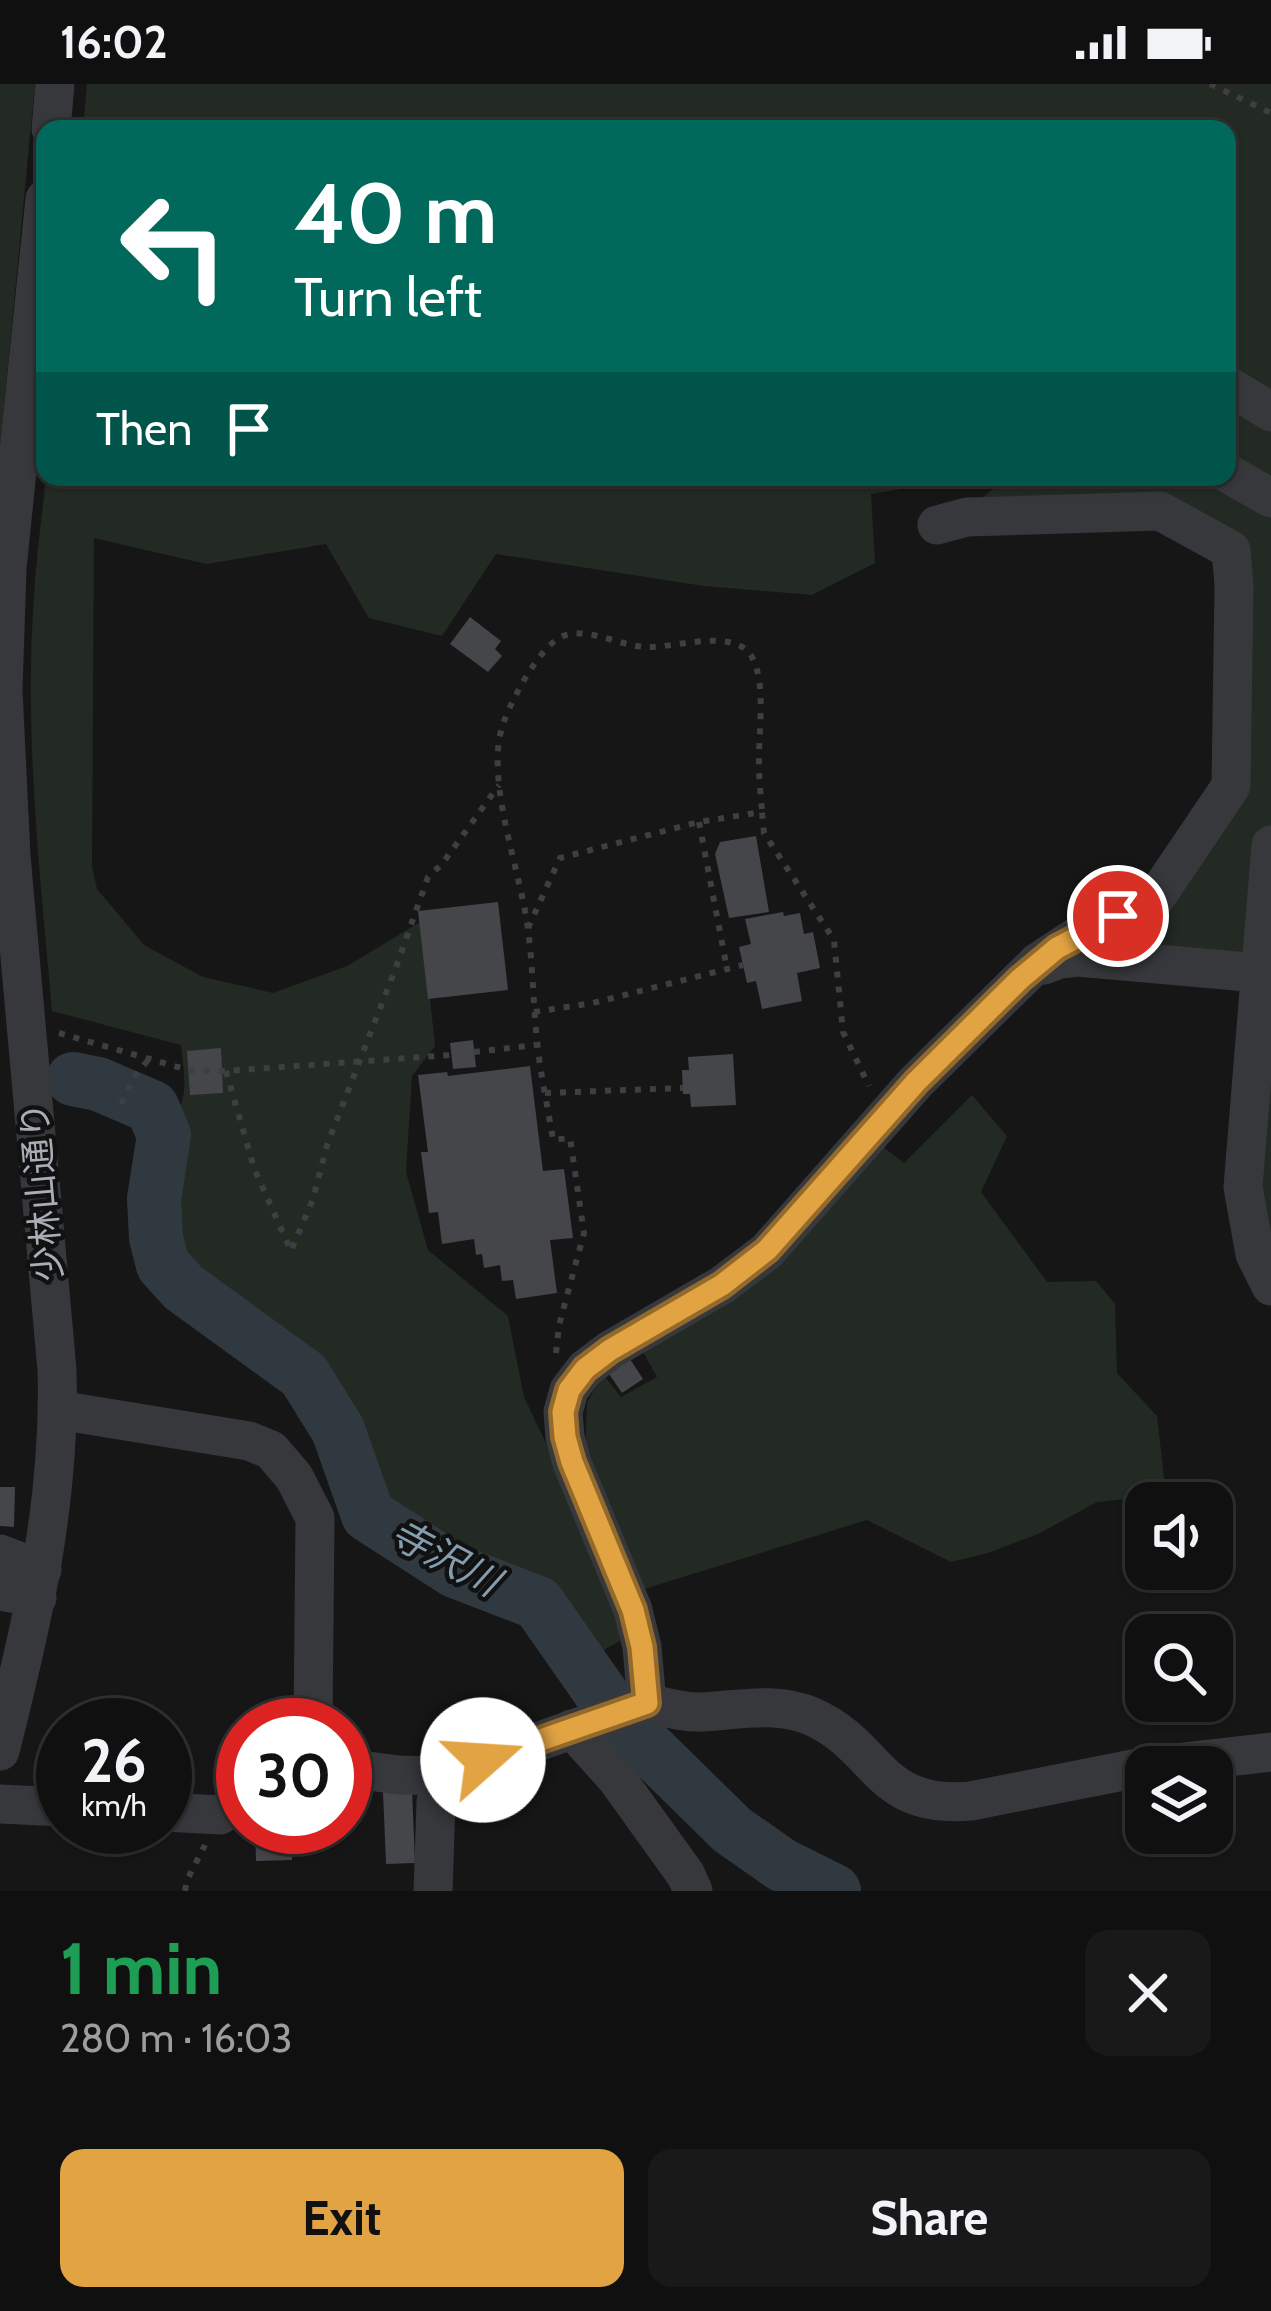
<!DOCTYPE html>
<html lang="en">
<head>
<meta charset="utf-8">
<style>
	body { margin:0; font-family:Cabin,"Noto Sans JP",sans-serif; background:#19191a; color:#f1f3f6; height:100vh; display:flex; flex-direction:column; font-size:45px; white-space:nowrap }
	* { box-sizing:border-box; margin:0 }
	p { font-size:39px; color:#9c9d9f }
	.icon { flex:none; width:66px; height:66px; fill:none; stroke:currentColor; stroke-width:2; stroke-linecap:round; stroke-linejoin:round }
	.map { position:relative; height:1807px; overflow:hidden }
	.panel { display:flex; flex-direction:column; background:#101011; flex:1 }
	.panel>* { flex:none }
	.top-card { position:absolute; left:36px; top:36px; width:1200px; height:366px; border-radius:24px; box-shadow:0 3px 9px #0004,0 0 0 3px #303031; background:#00695c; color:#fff; overflow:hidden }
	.buttons { position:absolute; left:1125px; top:1398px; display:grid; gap:24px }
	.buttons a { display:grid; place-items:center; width:108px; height:108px; border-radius:24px; background:#101011; box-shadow:0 3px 9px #0004,0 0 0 3px #303031; font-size:60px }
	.speed { position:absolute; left:36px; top:1614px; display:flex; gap:24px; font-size:60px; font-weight:700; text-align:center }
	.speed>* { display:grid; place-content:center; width:156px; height:156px; border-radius:50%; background:#101011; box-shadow:0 3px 9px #0004,0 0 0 3px #303031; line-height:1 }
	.speed small { font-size:30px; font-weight:400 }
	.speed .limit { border:18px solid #d22; background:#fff; color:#111 }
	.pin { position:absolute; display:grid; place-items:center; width:102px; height:102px; color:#fff; margin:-51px; border:6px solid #fff; border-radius:50%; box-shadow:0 3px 12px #0007 }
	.me { position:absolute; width:132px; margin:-66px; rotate:71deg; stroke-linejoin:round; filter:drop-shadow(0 0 9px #0008) }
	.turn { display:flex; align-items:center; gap:42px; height:252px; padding:0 60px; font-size:54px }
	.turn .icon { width:156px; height:156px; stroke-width:2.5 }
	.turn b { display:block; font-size:84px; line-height:102px }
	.then { display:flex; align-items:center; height:114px; padding:0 60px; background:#0003; gap:24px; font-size:45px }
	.round { display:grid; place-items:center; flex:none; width:126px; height:126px; border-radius:24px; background:#19191a }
	.summary { display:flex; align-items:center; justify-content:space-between; height:204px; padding:0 60px }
	h1 { font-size:72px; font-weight:700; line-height:90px; color:#1e9e55 }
	.cta { display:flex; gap:24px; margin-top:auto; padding:24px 60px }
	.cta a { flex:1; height:138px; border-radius:24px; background:#e2a343; color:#111; font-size:48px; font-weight:700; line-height:138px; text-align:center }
	.cta a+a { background:#19191a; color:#f1f3f6 }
	.status { display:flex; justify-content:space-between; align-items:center; height:84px; padding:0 60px; background:#101011; direction:ltr }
	.status svg { height:33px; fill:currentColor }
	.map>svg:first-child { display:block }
</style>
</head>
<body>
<div class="status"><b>16:02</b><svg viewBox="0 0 49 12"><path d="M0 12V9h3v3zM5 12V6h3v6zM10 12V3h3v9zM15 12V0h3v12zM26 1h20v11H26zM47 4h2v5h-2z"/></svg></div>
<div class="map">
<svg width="1271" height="1807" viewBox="0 0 1271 1807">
	<rect width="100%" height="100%" fill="#161617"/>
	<!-- green -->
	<g fill="#222a23">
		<path d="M0,0h35l-35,365z"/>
		<path d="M87,0h1184v876l-193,-13 164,-159v-243l-47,-28 -225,-9 37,-31h220v-348h-1144z"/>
		<path d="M46,393h927l-102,17 4,69 -63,32 -108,-9 -208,-32 -54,82 -73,-18 -43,-74 -120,20 -112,-26 -2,328 5,23 47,56 59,32 70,16 74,-27 75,-45 13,125 -23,30 -6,96 22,78 80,66 16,81 29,61 65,159 2,24 -32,18 -34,-58 -13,-10 -77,-32 -61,-32 -19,-23 -27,-62 -14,-40 -149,-115c-27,-36 -34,-46 -26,-91 2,-9 6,-20 6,-29 0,-17 -3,-33 -2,-50 19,-18 11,-47 9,-72l-129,-34c-12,-137 -28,-277 -18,-415 2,-39 8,-79 12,-119z"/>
		<path d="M1271,893v286l-16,-77z"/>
		<path d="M972,1011l35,41 -26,56 66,90 49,-1 19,23 2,69 40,43 9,79 -69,7 -59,32 -50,19 -37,9 -84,-42 -226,70 -56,-135 2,-52 16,-29 18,23 36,-20 -17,-31 231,-208 33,25z"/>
	</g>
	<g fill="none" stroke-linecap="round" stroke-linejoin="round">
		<!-- river -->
		<path stroke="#30393f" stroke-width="54" d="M73,995l25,5 54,23 12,28 -10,64 2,39 7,27 21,23 120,87 34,55 30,85 87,56 83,32 81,116 113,111 50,35 52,26"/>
	</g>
	<!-- building -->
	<g fill="#45464a">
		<path d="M470,533l31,24 -6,8 7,7 -14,16 -38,-28z"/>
		<path d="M756,752l13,76 -40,6 -14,-64 5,-12z"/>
		<path d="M498,818l10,88 -80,9 -10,-88z"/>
		<path d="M783,828l1,4 16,-3 4,21 9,-2 7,36 -23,5 5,28 -40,8 -6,-28 -9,2 -8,-36 12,-3 -6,-25z"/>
		<path d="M473,956l3,27 -23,2 -3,-26z"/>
		<path d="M221,964l2,45 -33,2 -3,-44z"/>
		<path d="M733,970l3,51 -45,2 -1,-13h-7l-1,-24h7l-1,-13z"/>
		<path d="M530,982l13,105 21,-2 9,69 -23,2 7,53 -41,6 -3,-19 -11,1 -2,-16 -16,3 -2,-14 -6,1 -2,-16 -32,5 -4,-32 -9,1 -8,-61h7l-10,-77 29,-3 1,4z"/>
		<path d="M628,1272l15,23 -21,14 -15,-22z"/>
		<path d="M0,1403h15l-1,40 -14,-1z"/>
		<path d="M412,1706l3,73 -29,1 -3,-72z"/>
		<path d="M255,1743h36l1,33 -36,1z"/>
	</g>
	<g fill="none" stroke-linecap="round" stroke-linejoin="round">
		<!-- path -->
		<g stroke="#3d3f43" stroke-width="6" stroke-dasharray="6 9" stroke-linecap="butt">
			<path d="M1210,0l61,29"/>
			<path d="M699,738l28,147"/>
			<path d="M528,844l32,-70 139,-36 63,-10 2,21 70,107 9,92 26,54"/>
			<path d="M534,928l59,-9 150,-38"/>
			<path d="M59,949l129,37 38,1 225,-16"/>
			<path d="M474,968l62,-7"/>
			<path d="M226,987l28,97 37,83 22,-52 14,-54 68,-175 33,-93 14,-13 57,-79"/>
			<path d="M545,1009l138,-5"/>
			<path d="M121,1020l13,-27 15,-18"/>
			<path d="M556,1269l3,-28 25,-92 -14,-95 -17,2c-5,-33 -13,-67 -16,-100 -4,-37 -4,-74 -9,-110 -7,-58 -41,-143 -27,-199 6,-24 40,-90 65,-96 26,-7 56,12 82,12 27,1 87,-20 104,10 15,28 6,77 7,109 0,15 2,31 3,46"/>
			<path d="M185,1807l2,-11 18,-35"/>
		</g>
		<!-- minor -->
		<g stroke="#37383c" stroke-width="39">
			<path d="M51,45l4,-45"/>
			<path d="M1227,301l44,27"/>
			<path d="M1227,389l44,25"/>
			<path d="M1271,761l-28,342 12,67 16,32"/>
			<path d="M1044,881l16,-6 18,-2 181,16"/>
			<path d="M58,1326l191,31 22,9 23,27 21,41 -2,207"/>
			<path d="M0,1470l42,16"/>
			<path d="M0,1507l37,7"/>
			<path d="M647,1619l-5,-56 -9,-37 -61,-147 -7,-26 -2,-25 6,-22 16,-21 25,-19 112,-65 45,-34 149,-169 122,-120 44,-29 72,-33 77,-114 3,-201 -3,-35 -71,-39 -193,6 -30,8"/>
			<path d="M572,1645l45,50 69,96 7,16"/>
			<path d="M0,1667c32,-127 61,-249 57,-381l-46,-514 -8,-166 4,-122 38,-369"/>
			<path d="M345,1684l54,7 42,1 206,-73c18,4 36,10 55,9 37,-2 75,-11 111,5 68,31 63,92 158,84l177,-35 123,-14"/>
			<path d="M0,1720l63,3"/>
			<path d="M165,1728l55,3 23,-16"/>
			<path d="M433,1807l3,-89 5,-26"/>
		</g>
	</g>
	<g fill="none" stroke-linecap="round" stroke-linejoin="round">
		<defs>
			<path id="route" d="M483,1676l164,-57 -5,-56 -9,-37 -61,-148 -7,-25 -2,-25 6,-22 16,-21 25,-19 112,-65 45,-35 149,-168 104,-103 37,-31 61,-32"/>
		</defs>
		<!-- route casing -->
		<use href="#route" stroke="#936a2c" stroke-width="30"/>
		<!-- route -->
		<use href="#route" stroke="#e2a343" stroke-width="21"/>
	</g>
	<g text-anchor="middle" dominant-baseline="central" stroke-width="9" stroke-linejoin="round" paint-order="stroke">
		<!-- street labels -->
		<g font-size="36" fill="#a9aeb6" stroke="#111112">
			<text transform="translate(41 1108) rotate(-95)">少林山通り</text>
		</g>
		<!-- water labels -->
		<g font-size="39" font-style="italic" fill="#839dae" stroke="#111112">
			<text transform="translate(445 1473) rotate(28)">寺沢川</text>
		</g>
	</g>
</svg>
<div class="buttons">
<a><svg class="icon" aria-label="sound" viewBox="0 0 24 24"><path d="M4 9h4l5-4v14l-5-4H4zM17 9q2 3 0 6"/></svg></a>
<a><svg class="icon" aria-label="search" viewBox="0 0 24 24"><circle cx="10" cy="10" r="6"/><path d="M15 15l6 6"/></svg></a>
<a><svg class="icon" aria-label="layers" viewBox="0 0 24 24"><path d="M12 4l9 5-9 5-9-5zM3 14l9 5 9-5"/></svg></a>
</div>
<div class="speed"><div>26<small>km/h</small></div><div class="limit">30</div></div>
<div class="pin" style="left:1118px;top:832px;background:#d93025"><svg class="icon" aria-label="arrive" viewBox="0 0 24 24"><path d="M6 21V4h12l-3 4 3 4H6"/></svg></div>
<svg class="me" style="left:483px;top:1676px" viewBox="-20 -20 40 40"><circle r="19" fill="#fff"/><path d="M0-13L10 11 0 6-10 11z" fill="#e2a343"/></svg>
<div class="top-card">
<div class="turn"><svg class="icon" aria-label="left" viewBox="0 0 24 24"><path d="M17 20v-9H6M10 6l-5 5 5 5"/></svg><div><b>40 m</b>Turn left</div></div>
<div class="then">Then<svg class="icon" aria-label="arrive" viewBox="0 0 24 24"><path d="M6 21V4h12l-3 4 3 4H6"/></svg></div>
</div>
</div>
<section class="panel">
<div class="summary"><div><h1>1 min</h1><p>280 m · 16:03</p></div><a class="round"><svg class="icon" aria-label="close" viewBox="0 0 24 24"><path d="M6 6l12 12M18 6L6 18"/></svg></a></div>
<div class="cta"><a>Exit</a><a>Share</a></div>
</section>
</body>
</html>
